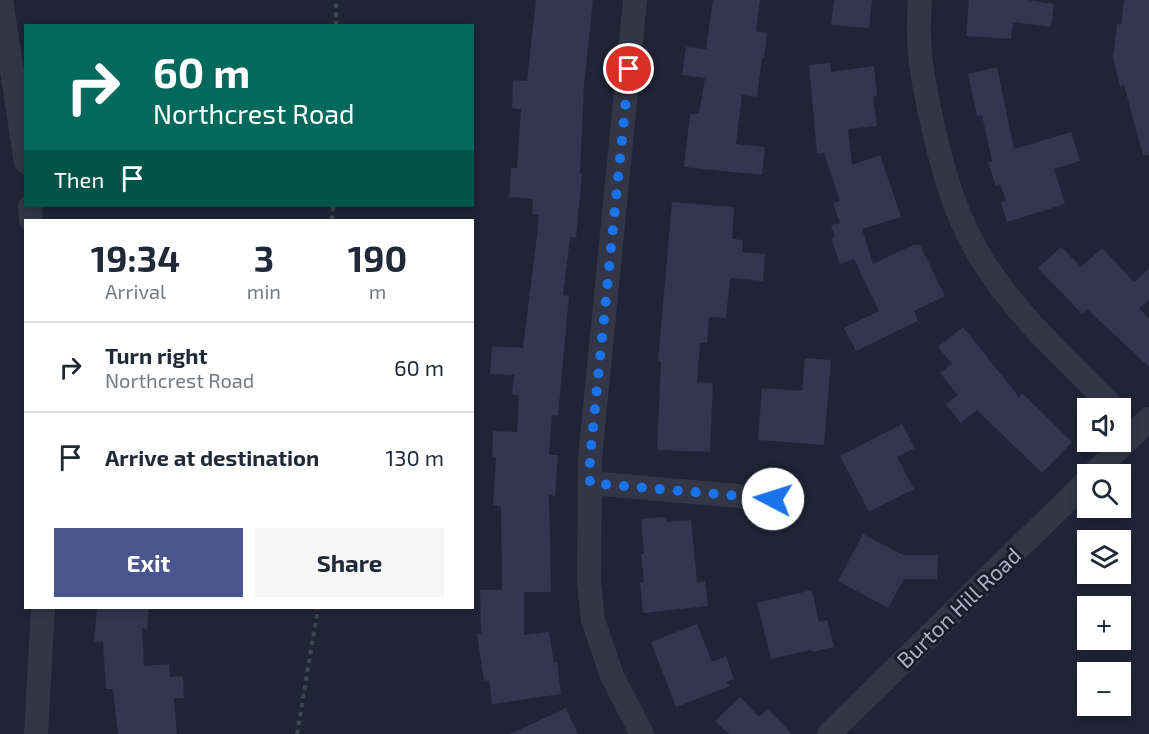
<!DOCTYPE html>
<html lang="en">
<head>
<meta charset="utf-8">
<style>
	body { margin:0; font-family:"Exo 2",sans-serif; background:#f6f6f7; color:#1f2937; height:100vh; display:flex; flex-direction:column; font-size:22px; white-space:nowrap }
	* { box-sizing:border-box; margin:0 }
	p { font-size:20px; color:#747a83 }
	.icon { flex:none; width:33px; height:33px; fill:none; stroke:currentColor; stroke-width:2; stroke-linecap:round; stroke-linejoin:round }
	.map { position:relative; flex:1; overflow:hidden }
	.side { position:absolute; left:24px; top:219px; width:450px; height:390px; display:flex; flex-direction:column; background:#fff; border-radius:0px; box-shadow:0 3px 9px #0003 }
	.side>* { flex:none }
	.guide { position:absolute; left:24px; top:24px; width:450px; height:183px; border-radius:0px; box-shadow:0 3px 9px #0003; background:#00695c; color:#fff; overflow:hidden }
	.fabs { position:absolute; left:1077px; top:398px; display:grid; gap:12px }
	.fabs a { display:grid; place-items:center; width:54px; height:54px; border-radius:0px; background:#fff; box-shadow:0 3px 9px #0003; font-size:30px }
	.pin { position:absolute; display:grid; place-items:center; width:51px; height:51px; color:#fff; margin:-26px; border:3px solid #fff; border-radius:50%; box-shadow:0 2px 6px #0007 }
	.me { position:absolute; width:66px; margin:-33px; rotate:275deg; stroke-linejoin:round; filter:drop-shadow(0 0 4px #0008) }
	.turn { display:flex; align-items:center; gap:21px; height:126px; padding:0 30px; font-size:27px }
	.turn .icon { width:78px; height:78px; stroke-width:2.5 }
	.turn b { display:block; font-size:42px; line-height:51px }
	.then { display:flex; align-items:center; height:57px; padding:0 30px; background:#0003; gap:12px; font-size:22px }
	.eta { display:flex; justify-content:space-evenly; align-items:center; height:102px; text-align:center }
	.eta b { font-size:36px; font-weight:700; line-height:42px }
	.primary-button { display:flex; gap:12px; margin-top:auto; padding:12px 30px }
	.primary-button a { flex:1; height:69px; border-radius:0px; background:#4a568e; color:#fff; font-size:24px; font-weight:700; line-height:69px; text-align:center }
	.primary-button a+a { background:#f6f6f7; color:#1f2937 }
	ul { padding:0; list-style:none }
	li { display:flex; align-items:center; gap:18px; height:90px; padding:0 30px; border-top:2px solid #e0e1e3 }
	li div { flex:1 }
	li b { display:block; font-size:22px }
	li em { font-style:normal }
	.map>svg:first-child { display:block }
</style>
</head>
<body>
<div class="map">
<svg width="1149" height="734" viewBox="0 0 1149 734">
	<rect width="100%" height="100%" fill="#202437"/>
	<!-- building -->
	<g fill="#32364e">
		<path d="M536,0h57l-9,85 -4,89h2l-6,64 -6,-1 -7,58 6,1 -11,120 -6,-1 -3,40h9l-3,41 -6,-1 2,97h-27v43l25,-3 5,31 3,-1 4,32 -69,10 -3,-24 -5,1 -7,-47h4l-1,-44h22l-1,-84 -8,-1 3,-47 -4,-1 1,-26 24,1 2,-37 -7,-1 2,-19 -24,-1 2,-28 31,2 14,-113 2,-21h-7l1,-15 -24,-2 2,-29h6l4,-59 -9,-1 1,-28 14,1z"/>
		<path d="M713,0h47l-4,31 11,2 -3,25 -2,-1 -5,40 -15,-2 -6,49 29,3 -3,28 -78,-8 6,-53h9l6,-36 -23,-3 4,-28 20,2z"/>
		<path d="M834,0h38l-3,28 -38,-3z"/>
		<path d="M969,0h58l27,4 -3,23 -38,-5 -2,17 -45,-3z"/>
		<path d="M1124,0h25v155h-6l-19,-70 -4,1 -7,-28 4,-34 4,1z"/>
		<path d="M830,63l1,9 43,-6 3,30 -4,1 4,29 -29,3 4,36 28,-10 21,62 -39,12 11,35 40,-19h7l25,51 -31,15 4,10 -62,30 -12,-23 35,-17 -25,-52 -14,5 -9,-26 4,-1 -4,-12 9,-2 -7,-20 7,-2 -16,-48 -7,1 -8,-89z"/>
		<path d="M997,67l17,82 57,-17 9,29 -26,8 11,35 -58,18 -6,-19 5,-3 -6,-16 -4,2 -8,-24 4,-1 -10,-46 -5,1 -9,-42z"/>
		<path d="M672,202l62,5 -2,32 11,1 -1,12 23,2 -2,27 -33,-3 -4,40 -17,-1 -2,26h-7l-3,39 16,1 -3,69 -53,-2 4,-89h-3z"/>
		<path d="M1061,247l20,20 21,-19 32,34 15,-13v31l-10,8 10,10v49l-62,-58 -5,5 -44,-46z"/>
		<path d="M963,327l56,70 3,-4 50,49 -30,31 -65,-63 -16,13 -15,-19 12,-9 -18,-22 12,-9 -14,-17z"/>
		<path d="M805,358l26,2 -7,85 -66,-5 4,-52 40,3z"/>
		<path d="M902,424l13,24 -18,9 17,32 -45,23 -29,-56z"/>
		<path d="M666,517v5l25,-2 6,62 8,-1 3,25 -65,7 -3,-31h4l-3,-28h3l-3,-35z"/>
		<path d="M863,534l40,21h35l-1,24h-33l-16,29 -50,-27z"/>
		<path d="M812,590l7,32 8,-2 7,27 -22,5 -1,-2 -40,9 -14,-56z"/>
		<path d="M97,608h52l-2,21 -5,-1 2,38 25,-2 1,13 13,-1 1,22h-10l3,36h-59l-5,-45h-7l-3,-47 -9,-1z"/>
		<path d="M697,624l15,38 14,-6 8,23 -8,3 4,4 -54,21 -25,-65z"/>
		<path d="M740,697l19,20 9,-8 24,25h-63l-14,-13z"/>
		<path d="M566,708l12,26h-68z"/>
	</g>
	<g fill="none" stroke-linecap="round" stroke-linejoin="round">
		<!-- path -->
		<g stroke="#3a4950" stroke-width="4" stroke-dasharray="4.5 4.5" stroke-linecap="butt">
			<path d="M336,26v-26"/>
			<path d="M332,220l1,-14"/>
			<path d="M297,734l21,-126"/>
		</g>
		<!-- minor -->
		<g stroke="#333647" stroke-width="24">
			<path d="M1,0l25,162"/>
			<path d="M635,0l-45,458 -1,125 4,37 19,56 30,58"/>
			<path d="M920,0c-4,46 2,77 12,122 11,50 25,100 54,144 34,53 84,97 128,142"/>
			<path d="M30,206l1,14"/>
			<path d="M1093,474l56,-55"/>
			<path d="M590,483l183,16"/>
			<path d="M36,734l7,-126"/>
			<path d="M829,734l259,-254"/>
		</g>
	</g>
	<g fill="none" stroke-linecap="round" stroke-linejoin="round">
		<!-- route -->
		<path stroke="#1a73e8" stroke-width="10" stroke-dasharray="0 18" d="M629,69l-39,389v25l183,16"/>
	</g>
	<g text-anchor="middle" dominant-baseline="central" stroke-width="6" stroke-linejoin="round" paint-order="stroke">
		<!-- street labels -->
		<g font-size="22" fill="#adb0c4" stroke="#191c2c">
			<text transform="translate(958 607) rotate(-44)">Burton Hill Road</text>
		</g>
	</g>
</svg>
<div class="fabs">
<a><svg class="icon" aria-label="sound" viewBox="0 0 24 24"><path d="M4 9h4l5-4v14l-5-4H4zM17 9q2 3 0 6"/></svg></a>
<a><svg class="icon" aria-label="search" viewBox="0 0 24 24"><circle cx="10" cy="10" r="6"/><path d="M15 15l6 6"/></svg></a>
<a><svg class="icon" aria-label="layers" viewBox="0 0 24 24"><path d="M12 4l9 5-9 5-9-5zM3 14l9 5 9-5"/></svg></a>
<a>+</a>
<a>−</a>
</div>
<div class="pin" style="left:629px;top:69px;background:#d93025"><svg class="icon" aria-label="arrive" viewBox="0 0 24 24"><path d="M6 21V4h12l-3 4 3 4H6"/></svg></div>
<svg class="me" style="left:773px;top:499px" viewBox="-20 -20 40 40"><circle r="19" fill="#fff"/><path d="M0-13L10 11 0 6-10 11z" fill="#1a73e8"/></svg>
<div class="guide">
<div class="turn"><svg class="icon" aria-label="right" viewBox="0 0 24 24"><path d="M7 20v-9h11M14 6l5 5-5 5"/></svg><div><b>60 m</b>Northcrest Road</div></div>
<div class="then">Then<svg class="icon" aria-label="arrive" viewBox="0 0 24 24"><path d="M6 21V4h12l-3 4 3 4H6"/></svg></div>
</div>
<section class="side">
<div class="eta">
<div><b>19:34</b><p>Arrival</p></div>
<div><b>3</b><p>min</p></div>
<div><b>190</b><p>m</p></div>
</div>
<ul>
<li><svg class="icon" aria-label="right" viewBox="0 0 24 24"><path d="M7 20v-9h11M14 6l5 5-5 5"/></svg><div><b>Turn right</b><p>Northcrest Road</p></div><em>60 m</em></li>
<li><svg class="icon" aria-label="arrive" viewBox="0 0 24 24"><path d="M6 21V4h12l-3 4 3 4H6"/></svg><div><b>Arrive at destination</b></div><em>130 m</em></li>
</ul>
<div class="primary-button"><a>Exit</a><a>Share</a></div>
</section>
</div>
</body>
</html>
